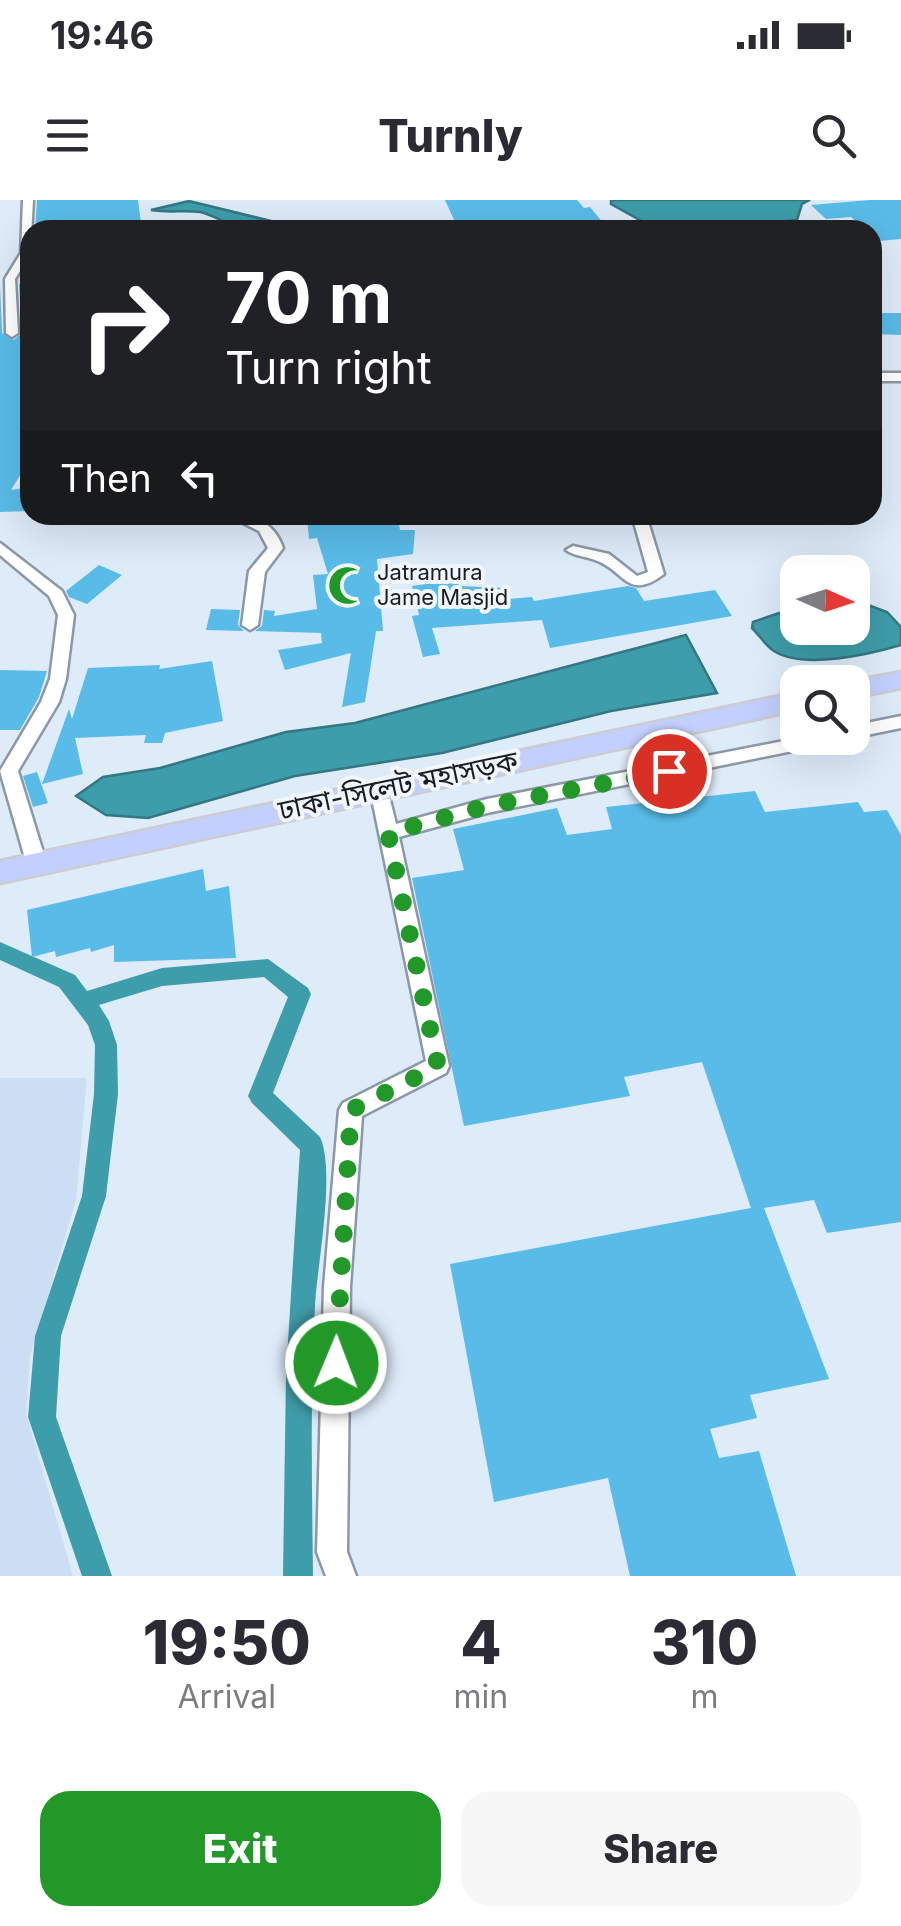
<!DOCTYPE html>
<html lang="en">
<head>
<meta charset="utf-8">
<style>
	body { margin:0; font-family:Inter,"Noto Sans Bengali",sans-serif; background:#f7f7f7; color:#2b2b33; height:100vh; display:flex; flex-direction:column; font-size:38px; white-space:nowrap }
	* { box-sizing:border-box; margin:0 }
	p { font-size:32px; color:#7c7c81 }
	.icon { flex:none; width:55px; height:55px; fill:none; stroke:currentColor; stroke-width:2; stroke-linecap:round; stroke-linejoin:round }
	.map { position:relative; height:1376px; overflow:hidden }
	.details { display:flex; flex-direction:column; background:#fff; flex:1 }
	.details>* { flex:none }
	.guide { position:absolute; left:20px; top:20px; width:862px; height:305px; border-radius:30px; box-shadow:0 10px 40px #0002; background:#202124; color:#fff; overflow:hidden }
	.needle { width:65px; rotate:93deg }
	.tools { position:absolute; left:780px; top:355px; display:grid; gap:20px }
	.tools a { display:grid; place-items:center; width:90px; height:90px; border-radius:20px; background:#fff; box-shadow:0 10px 40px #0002; font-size:50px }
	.pin { position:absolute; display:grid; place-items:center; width:85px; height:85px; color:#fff; margin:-42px; border:5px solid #fff; border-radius:50%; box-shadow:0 2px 10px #0007 }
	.me { position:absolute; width:110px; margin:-55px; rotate:1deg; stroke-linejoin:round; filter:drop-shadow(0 0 8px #0008) }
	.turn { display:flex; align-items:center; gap:35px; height:210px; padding:0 40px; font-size:45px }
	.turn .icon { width:130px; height:130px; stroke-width:2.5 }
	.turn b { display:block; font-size:70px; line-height:85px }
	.then { display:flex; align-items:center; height:95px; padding:0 40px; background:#0003; gap:20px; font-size:38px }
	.eta { display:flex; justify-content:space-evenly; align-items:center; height:170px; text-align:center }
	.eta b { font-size:60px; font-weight:800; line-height:70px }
	.action { display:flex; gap:20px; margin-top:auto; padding:20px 40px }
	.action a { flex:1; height:115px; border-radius:30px; background:#219828; color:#fff; font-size:40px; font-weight:800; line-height:115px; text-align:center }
	.action a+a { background:#f7f7f7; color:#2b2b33 }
	.status { display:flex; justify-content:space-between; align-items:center; height:70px; padding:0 50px; background:#fff; direction:ltr }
	.status svg { height:28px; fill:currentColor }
	header { display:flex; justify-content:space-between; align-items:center; height:130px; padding:0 40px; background:#fff; font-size:45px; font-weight:800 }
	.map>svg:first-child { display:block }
</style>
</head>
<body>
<div class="status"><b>19:46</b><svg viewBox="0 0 49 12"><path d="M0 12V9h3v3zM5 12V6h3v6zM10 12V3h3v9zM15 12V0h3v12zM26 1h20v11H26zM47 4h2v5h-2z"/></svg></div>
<header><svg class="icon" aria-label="menu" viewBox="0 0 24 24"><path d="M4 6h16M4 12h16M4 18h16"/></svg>Turnly<svg class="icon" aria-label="search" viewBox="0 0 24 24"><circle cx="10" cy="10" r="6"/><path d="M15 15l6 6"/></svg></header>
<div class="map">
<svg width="901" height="1376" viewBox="0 0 901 1376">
	<rect width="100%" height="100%" fill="#deebf9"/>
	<!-- built -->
	<path fill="#ccdef3" d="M0,878h87l-11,122 -46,156 -4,58 47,162h-73z"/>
	<!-- water -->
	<g fill="#3e9daa" stroke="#337782" stroke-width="2.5">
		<path d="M611,0h199l-8,4 -5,16 -21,2 -15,8h-127l11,-7 -34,-19z"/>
		<path d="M189,1l86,21c-22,22 -57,-7 -75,-10 -16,-2 -32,1 -49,-2z"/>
		<path d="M860,402l27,10 14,15v18c-30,9 -98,25 -127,6 -8,-5 -15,-16 -22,-23l1,-6 44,-15 1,21h54l1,-25z"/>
		<path d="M686,435l31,58 -106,18 -169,42 -147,23 -147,42 -42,-3 -30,-19 27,-19 57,-9 126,-36 69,-9z"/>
	</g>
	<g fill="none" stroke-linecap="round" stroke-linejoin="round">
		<!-- canal -->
		<path fill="#3e9daa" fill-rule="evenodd" d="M0,742l75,33 12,16 75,-23 106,-9 40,29 3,6 -38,99 47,44c16,35 -3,128 -5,169 -5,90 -3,180 -2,270h-30l3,-202 14,-224 -48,-47 -4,-7 40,-99 -24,-20 -102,9 -63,19 10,16 8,24 1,49 -12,102 -45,140 -5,81 56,159h-30l-54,-159 7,-81 47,-140 12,-102 1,-49 -7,-20 -29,-38 -59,-27z"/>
	</g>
	<!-- building -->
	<g fill="#59bce8">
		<path d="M37,0h101l3,24 -12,1 1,5h-95z"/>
		<path d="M445,0h132l7,8 6,-1 19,23h-103l-7,-8h-44z"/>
		<path d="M870,0h31v39l-22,2 -7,-11h-6l-15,-13 -25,2 -15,-14z"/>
		<path d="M30,83v176l-19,31 19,-3v24l-30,1v-227l2,48 12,7 8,-7 -3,-49z"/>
		<path d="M872,113h29v22l-29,-1z"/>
		<path d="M327,315h70l3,15h15l-2,24 -36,5 6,72h-7l-11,71 -23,5 9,-54 -66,17 -7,-20 44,-7 -1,-10 -66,-2 7,-5 2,-16 11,1 -1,5 43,-7 -4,-34 15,-1 -11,-36 -8,1 -2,-22z"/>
		<path d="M99,365l23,10 -35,29 -18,-7 -3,-6z"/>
		<path d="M456,374l3,12 47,2 2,11 24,-2 2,4 94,-15 8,2 8,13 71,-11 17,26 -182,32 -8,-28 -110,8 8,26 -17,3 -11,-41 7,-1 -7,-29 29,-4 -2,-6z"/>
		<path d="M211,409l29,1 -2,15 6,6 -38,-1z"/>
		<path d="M212,461l11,60 -58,12 -3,10h-18l2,-8 -71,3 8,36 -41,10 27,-75 3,10 16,-51 72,-3 -1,4z"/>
		<path d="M0,470l47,1 -8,26 -19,33h-20z"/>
		<path d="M37,572l11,31 -15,4 -10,-31z"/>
		<path d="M755,591l10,21 93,-10 6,10 23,-2 14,25v387l-74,11 -13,-33 -50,8 65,171 -79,16 7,23 -47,11 9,29 40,-7 37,125h-166l-22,-98 -114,24 -44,-238 301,-56 -49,-146 -78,15 6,19 -166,30 -52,-248 52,-8 -11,-41 104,-21 10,27 45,-6 -6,-22z"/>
		<path d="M203,669l3,22 23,-5 7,72 -122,4v-17l-23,7 -1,-4 -34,9 -1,-6 -23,6 -5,-47z"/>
	</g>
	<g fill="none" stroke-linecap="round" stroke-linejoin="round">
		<defs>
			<g id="minor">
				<path d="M23,0h10l-3,55 -15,24 3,54 -6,4 -6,-4 -1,-54 16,-26z"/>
				<rect x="872" y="173" width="29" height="8"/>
				<path d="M227,315c26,0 47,6 56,33l-18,24 -7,53 -8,5 -8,-5 7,-54 19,-23 -9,-17z"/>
				<path d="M632,315h14l18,59c-37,28 -39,-4 -69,-14 -10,-4 -21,-4 -29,-10l7,-4 36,8 28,22 11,-4z"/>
				<path d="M0,343l62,48 12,24 -8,64 -7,23 -41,69 29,94 -10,8 -10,-8 -27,-94 41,-69 9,-23 8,-64 -9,-19 -49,-41z"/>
				<path d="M901,516v12l-49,10h-2l2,-12z"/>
				<path d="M799,538h37l-9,6 -340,69 -88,24 50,229 -3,7 -84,43 -12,171 -3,265 9,24h-30l-9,-24 7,-265 15,-177 4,-7 83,-42 -56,-272 2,-5h14l10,40 91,-25z"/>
			</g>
			<g id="highway">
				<path d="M901,472v16l-49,10v-16h-4z"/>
				<path d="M798,492v18l-798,173v-22z"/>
			</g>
		</defs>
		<!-- minor casing -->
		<use href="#minor" stroke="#8d98a6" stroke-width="5"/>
		<!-- highway casing -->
		<use href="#highway" stroke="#cccdcf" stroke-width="5"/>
		<!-- minor -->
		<use href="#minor" fill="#fff" fill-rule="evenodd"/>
		<!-- highway -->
		<use href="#highway" fill="#c3cffd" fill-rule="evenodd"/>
	</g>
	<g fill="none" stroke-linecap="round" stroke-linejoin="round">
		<!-- route -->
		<path stroke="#219828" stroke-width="18" stroke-dasharray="0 32.4" d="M336,1163l15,-253 87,-44 -50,-233 99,-27 182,-35"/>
	</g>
	<!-- icons -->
	<defs>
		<symbol id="mosque-bare" viewBox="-9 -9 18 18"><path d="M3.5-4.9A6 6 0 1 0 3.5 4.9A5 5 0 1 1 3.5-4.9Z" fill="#219828" stroke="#f2f7fd" stroke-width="2.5" paint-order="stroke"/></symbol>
	</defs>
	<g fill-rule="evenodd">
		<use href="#mosque-bare" x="320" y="358" width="55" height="55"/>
	</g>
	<g text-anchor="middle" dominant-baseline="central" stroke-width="8" stroke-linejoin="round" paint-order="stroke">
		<!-- far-poi labels -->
		<g font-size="22" fill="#191d23" stroke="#f2f7fd" text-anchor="start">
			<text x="377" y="372">Jatramura<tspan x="377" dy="25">Jame Masjid</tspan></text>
		</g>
		<!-- street labels -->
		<g font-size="28" fill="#191d23" stroke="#f2f7fd">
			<text transform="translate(398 585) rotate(-12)">ঢাকা-সিলেট মহাসড়ক</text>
		</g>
	</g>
</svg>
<div class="tools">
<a><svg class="needle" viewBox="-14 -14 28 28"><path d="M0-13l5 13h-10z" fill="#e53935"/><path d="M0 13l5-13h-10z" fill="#7c7c81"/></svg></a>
<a><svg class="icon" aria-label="search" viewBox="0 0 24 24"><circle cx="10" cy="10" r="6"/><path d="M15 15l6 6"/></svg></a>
</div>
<div class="pin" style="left:669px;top:571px;background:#d93025"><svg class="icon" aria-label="arrive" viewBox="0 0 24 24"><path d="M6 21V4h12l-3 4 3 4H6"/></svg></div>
<svg class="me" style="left:336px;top:1163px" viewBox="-20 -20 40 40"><circle r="17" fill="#219828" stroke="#fff" stroke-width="3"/><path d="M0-11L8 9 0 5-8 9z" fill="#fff"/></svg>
<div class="guide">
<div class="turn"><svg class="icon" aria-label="right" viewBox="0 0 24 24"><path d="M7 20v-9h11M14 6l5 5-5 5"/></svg><div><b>70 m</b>Turn right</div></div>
<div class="then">Then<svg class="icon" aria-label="left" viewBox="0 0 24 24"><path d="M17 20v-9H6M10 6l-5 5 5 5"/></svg></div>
</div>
</div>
<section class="details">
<div class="eta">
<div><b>19:50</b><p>Arrival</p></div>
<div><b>4</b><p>min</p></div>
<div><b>310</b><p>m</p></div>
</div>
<div class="action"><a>Exit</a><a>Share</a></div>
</section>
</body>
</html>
